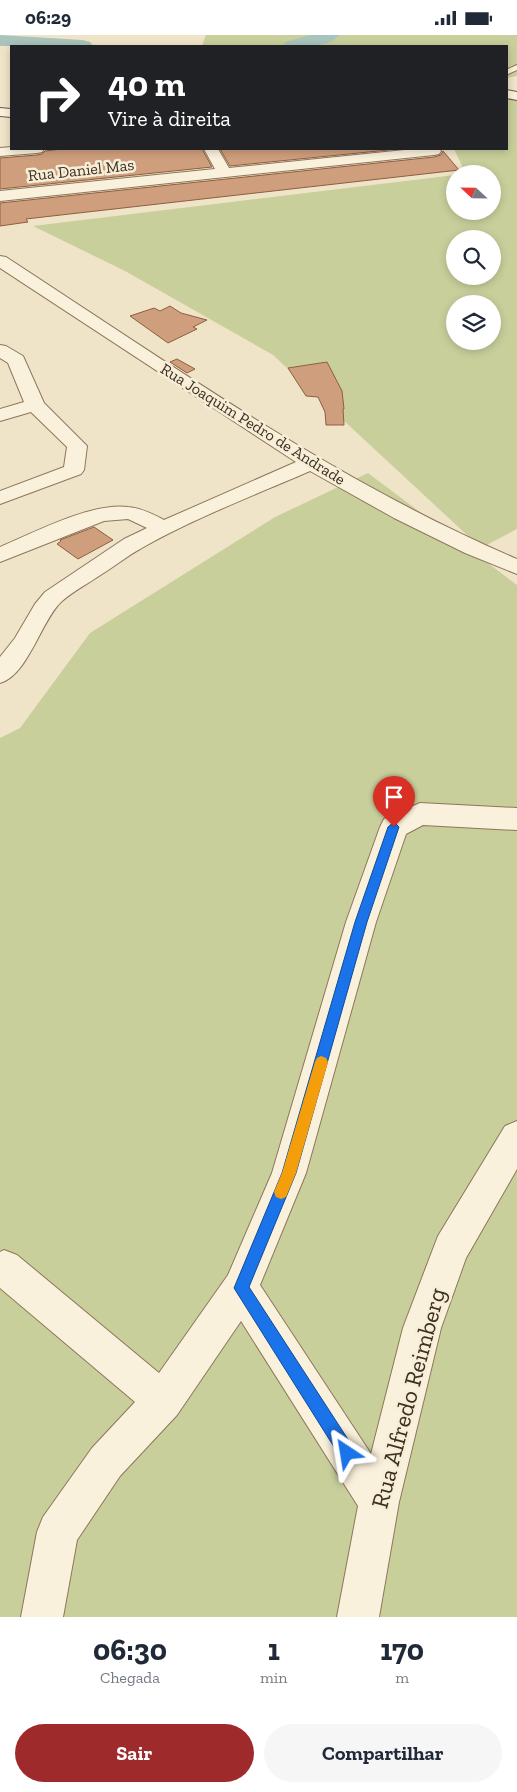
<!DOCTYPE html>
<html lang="pt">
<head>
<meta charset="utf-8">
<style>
	body { margin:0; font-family:"Zilla Slab",serif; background:#f6f6f7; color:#1f2937; height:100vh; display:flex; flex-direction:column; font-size:19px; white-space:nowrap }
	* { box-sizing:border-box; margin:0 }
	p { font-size:16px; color:#747a83 }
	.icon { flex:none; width:28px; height:28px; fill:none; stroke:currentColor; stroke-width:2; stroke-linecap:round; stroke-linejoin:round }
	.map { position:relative; height:1582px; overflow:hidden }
	.sheet { display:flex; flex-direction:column; background:#fff; flex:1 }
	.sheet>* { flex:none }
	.hud { position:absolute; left:10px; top:10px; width:498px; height:105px; border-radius:0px; box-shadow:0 2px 8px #0003; background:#202124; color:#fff; overflow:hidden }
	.needle { width:32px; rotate:292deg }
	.fabs { position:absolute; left:446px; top:130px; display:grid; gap:10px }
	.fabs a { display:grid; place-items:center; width:55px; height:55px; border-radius:50%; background:#fff; box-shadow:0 2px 8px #0003; font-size:25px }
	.pin { position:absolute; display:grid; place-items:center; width:42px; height:42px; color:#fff; margin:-51px -21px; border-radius:50% 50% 50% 0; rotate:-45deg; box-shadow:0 0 5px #0007 }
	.pin .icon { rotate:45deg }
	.me { position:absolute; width:55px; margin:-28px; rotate:327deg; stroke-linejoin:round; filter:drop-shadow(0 0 4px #0008) }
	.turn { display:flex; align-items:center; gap:18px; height:105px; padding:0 15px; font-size:22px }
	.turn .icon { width:65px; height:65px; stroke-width:2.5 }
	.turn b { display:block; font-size:35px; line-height:42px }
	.eta { display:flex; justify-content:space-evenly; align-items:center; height:85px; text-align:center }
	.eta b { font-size:30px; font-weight:800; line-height:35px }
	.button { display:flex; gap:10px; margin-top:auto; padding:10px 15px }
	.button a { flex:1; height:58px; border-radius:30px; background:#9e2a2b; color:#fff; font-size:20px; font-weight:800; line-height:58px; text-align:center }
	.button a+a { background:#f6f6f7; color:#1f2937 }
	.status { display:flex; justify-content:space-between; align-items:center; height:35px; padding:0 25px; background:#fff; direction:ltr }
	.status svg { height:14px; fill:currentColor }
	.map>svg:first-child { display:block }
</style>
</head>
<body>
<div class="status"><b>06:29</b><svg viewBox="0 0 49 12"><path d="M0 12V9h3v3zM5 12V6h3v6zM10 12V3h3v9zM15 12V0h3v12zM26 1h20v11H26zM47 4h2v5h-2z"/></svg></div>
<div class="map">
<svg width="517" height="1582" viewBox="0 0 517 1582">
	<rect width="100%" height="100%" fill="#f0e4c8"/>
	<!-- green -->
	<g fill="#c9cf9b" fill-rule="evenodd">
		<path d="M206,0h311v41l-11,2v-32h-304z"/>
		<path d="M506,59h11v435l-36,19 -208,-193 -148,-84 -92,-45 422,-51v36h37v-37h-26l-12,-25h52zM455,204h37v37h-37zM455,269h37v37h-37z"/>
		<path d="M368,438l149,112v1032h-517v-879l20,-10 70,-95 185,-116z"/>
	</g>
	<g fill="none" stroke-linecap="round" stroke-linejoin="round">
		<!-- river -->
		<g fill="#a9c4bc" fill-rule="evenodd">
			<path d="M0,0l83,5 7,2 3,4h-93z"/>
			<path d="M310,0h29c-8,13 -42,12 -56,11l3,-4z"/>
		</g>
	</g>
	<!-- building -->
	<g fill="#cf9f7d" stroke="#8d5f41">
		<path d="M62,114h140l10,18 -212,22v-31l37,-3 5,-1 3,-3z"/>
		<path d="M220,114h178l-168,17z"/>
		<path d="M443,116l16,19 -407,46 -26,3 2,3 -28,4v-23l434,-46 7,-2z"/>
		<path d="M170,271l11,7 26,7 -14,7 4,2 -29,14 -38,-27 24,-8 6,3z"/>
		<path d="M177,324l18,10 -8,4 -17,-11z"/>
		<path d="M327,327l15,29 2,18h-1l1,16h-18l-1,-13 -7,-15 -12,-1 -18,-28z"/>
		<path d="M94,492l19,13 -35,19 -21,-15 4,-3 -1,-1z"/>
	</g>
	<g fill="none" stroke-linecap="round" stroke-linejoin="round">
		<defs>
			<path id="lane" d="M517,30v5l-11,5v-5z"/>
			<g id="street">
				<path d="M11,112v2h33l-2,3 -5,1 -37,3v-8z"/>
				<path d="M204,114h14l11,19 185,-19h26l1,2 -2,3 -5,1 -434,46v-10l215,-22z"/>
				<path d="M0,221l6,1c166,108 328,224 511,302v15l-52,-21 -71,-35 -84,-47c-55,24 -118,48 -170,78 -13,7 -25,17 -38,25 -13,9 -29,17 -41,28 -20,19 -33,73 -61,81v-26l15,-19 20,-34 10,-12 79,-53 23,-11 -19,-9 -24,2 -104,41v-15c33,-14 92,-45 128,-40 13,1 25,7 36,13l132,-58 -296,-194z"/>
				<path d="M0,310l6,1 17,10 21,47 43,43 -3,24 -3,4 -81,30v-13l64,-24 3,-20 -36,-35 -31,9v-12l24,-7 -16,-39 -8,-5z"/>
				<path d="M420,768l97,5v22l-94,-5 -17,9 -30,88 -70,251 -46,112 111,169 32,-126 30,-79 5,-13 67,-110 12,-5v48l-51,89 -25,70 -42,174 -20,115h-42l21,-111 -117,-185 -64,94 -57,61 -43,64 -14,77h-42l16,-85 6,-15 49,-69 43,-46 -135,-114v-36l4,-2 13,5 142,118 69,-98 44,-102 74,-251 34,-95 4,-8z"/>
			</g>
			<g id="secondary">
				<path d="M506,55l11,2v8l-11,-2z"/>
				<path d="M0,73l11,1v8l-11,-1z"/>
			</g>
		</defs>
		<!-- lane casing -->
		<use href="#lane" stroke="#8d765c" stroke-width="2"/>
		<!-- street casing -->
		<use href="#street" stroke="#8d765c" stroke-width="2"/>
		<!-- secondary casing -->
		<use href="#secondary" stroke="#6f573f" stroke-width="2"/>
		<!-- lane -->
		<use href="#lane" fill="#faf1dc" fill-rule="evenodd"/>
		<!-- street -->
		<use href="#street" fill="#faf1dc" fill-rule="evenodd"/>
		<!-- secondary -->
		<use href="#secondary" fill="#faf1dc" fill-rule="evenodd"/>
	</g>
	<!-- route -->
	<path fill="#1a73e8" stroke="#114b97" d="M394,787l5,5 -32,95 -71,251 -47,114 104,160 2,6 -2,5 -6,3 -6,-3 -107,-170 48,-115 73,-251 33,-95z"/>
	<!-- slow -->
	<path fill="#f59e0b" d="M321,1021l5,2 2,4 -32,111 -10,24 -5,2 -5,-2 -2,-5 8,-19 33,-111 2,-4z"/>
	<g text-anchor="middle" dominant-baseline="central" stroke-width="5" stroke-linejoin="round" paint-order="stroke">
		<!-- far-street labels -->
		<g font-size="16" fill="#3d2e20" stroke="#f7eed8">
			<text transform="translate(81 135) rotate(-6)">Rua Daniel Mas</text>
			<text transform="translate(253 389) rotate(32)">Rua Joaquim Pedro de Andrade</text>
		</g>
		<!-- near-street labels -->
		<g font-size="24" fill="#3d2e20" stroke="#f7eed8">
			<text transform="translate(408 1363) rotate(-75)">Rua Alfredo Reimberg</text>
		</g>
	</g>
</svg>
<div class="fabs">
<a><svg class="needle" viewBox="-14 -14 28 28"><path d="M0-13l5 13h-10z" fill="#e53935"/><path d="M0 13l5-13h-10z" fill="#747a83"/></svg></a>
<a><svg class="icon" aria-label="search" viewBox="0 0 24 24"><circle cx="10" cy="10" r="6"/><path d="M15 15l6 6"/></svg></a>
<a><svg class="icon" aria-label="layers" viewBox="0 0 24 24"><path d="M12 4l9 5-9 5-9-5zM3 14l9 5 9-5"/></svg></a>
</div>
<div class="pin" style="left:394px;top:792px;background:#d93025"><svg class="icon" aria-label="arrive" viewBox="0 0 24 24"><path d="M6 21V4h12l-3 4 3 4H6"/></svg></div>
<svg class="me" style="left:347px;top:1418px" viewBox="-20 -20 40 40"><path d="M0-17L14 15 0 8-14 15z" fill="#1a73e8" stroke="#fff" stroke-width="4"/></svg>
<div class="hud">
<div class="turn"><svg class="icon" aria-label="right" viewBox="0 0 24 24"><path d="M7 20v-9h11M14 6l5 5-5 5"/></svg><div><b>40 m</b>Vire à direita</div></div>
</div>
</div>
<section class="sheet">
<div class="eta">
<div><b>06:30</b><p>Chegada</p></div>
<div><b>1</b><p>min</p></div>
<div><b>170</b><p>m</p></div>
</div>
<div class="button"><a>Sair</a><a>Compartilhar</a></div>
</section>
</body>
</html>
